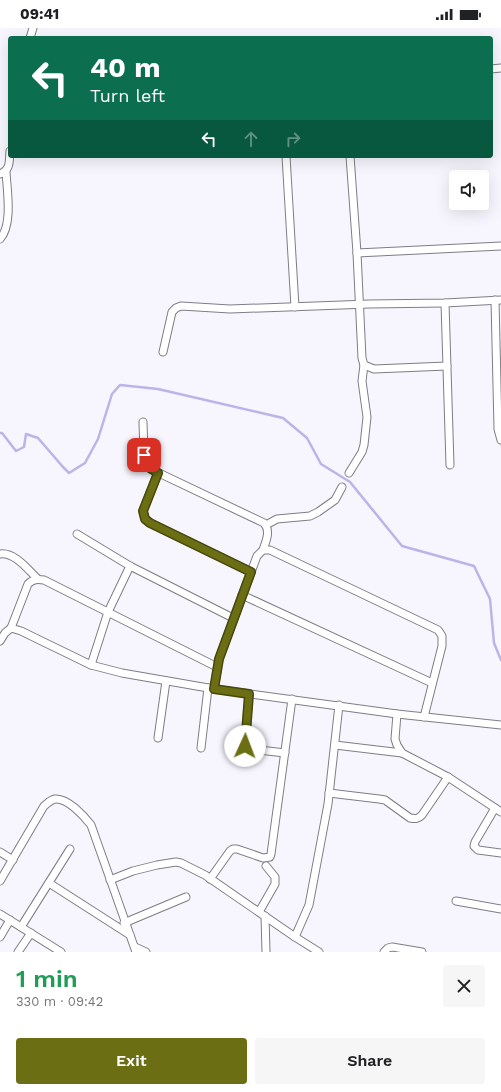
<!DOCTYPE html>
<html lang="en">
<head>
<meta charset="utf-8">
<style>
	body { margin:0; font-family:"Work Sans",sans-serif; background:#f6f6f6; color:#202124; height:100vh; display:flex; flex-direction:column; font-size:15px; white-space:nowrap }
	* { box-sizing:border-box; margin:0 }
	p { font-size:13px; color:#757577 }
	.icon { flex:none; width:22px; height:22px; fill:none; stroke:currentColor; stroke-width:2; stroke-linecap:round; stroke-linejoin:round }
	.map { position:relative; height:924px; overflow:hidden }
	.drawer { display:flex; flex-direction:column; background:#fff; flex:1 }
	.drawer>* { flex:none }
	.guide { position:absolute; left:8px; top:8px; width:485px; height:122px; border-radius:4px; box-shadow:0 4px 16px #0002; background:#0b6e4f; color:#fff; overflow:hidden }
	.controls { position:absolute; left:449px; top:142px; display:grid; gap:8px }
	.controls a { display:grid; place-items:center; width:40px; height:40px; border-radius:4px; background:#fff; box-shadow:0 4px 16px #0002; font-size:20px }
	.pin { position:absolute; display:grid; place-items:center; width:34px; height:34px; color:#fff; margin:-17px; border-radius:8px; box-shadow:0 2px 6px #0006 }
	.me { position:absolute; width:44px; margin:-22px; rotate:2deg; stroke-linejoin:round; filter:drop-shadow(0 0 3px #0008) }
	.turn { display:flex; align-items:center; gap:14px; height:84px; padding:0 16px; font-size:18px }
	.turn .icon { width:52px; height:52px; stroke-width:2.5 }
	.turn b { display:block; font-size:28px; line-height:34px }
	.lanes { display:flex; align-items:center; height:38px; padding:0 16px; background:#0003; justify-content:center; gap:20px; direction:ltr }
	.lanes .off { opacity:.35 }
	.round { display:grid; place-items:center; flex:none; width:42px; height:42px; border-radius:4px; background:#f6f6f6 }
	.summary { display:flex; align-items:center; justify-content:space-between; height:68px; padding:0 16px }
	h1 { font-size:24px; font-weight:600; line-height:30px; color:#1e9e55 }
	.button { display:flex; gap:8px; margin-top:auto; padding:8px 16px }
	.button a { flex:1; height:46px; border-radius:4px; background:#6b6e12; color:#fff; font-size:16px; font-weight:600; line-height:46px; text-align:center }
	.button a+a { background:#f6f6f6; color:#202124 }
	.status { display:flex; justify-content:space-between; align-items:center; height:28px; padding:0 20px; background:#fff; direction:ltr }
	.status svg { height:11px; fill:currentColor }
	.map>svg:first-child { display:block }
</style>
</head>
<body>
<div class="status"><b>09:41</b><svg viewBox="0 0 49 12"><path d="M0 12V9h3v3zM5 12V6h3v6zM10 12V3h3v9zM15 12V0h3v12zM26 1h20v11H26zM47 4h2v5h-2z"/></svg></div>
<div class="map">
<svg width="501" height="924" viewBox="0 0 501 924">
	<rect width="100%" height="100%" fill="#f7f6ff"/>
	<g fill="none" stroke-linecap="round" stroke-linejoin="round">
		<!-- stream -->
		<path stroke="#bcb3e9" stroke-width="2.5" d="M0,405h2l14,18 8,-4 2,-13 12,4 25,29 6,6 16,-10 13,-24 14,-45 8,-9 38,4 125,29 24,20 14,26 29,18 52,64 72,20 16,33 4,44 7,17"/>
		<defs>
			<g id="minor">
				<path d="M30,10l3,-10"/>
				<path d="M491,41l10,-1"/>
				<path d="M286,128l9,151"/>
				<path d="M350,128l7,97 5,105 2,7 10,4 73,-3"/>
				<path d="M0,146c11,-4 9,-13 10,-23"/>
				<path d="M0,211c13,-14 7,-49 6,-67"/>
				<path d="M357,225l144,-7"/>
				<path d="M495,272l3,129 3,11"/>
				<path d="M445,275l5,162"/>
				<path d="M163,324l9,-40 4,-4 5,-2 49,3 139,-5 76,-1 56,-3"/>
				<path d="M143,394l1,33 1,6 3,6 13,7 103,49c7,8 2,18 -1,27"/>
				<path d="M158,445l-15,38 2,8 5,4 101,49"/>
				<path d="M349,445l13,-21 2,-7 3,-28 -5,-36 2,-16"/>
				<path d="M266,497l11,-6 33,-3 8,-4 17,-12 7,-13"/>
				<path d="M77,506l53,32 103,52"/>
				<path d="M0,526c15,-2 28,16 38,25"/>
				<path d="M242,567l190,88"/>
				<path d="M11,600l10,3 70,34 31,8 92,16 183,25 104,11"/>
				<path d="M0,613l5,-8 6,-5 17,-44c5,-5 9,-5 16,-4l173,87"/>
				<path d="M91,637l17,-53 22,-46"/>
				<path d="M214,661l5,-30 38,-103 6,-6h7l168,80 4,6v10l-18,71"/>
				<path d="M249,666l-4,52 6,3 34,4"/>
				<path d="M397,686l-2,25 2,6 5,8 46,24 53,35"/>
				<path d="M158,710l8,-57"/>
				<path d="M335,717l67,8"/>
				<path d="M201,720l7,-60"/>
				<path d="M329,765l50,6 6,1 25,18c6,1 8,1 12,-3l26,-38"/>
				<path d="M495,780l-20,34 -1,4 4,4 23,3"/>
				<path d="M0,824l13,8"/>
				<path d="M210,851l20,-28 3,-2h4l26,9 7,-1 1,-3 21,-155"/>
				<path d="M110,852l23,-9 24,-6 19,-3 5,1 24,12 90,62 24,15"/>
				<path d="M0,853l44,-75c4,-3 6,-6 11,-7 13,-1 29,17 36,26l45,127"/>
				<path d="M49,855l81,52"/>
				<path d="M456,873l45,8"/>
				<path d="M259,884l16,-28v-7l-9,-11"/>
				<path d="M0,886l61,38"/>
				<path d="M265,888l1,36"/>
				<path d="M124,895l62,-26"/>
				<path d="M21,899l49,-78"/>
				<path d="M0,909l10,-17"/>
				<path d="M295,909l14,-32 19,-101 11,-99"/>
				<path d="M135,919l11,5"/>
				<path d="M18,924l13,-19"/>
				<path d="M384,924l4,-4 4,-1 30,5"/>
			</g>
		</defs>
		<!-- minor casing -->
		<use href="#minor" stroke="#7e7d85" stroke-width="9"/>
		<!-- minor -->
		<use href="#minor" stroke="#fff" stroke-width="7"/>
	</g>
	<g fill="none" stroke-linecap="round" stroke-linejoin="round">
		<defs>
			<path id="route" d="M144,427l4,12 10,6 -15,38 2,8 5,4 101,49 -32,87 -5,30 35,5 -4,52"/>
		</defs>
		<!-- route casing -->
		<use href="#route" stroke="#46480c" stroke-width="10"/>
		<!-- route -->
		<use href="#route" stroke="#6b6e12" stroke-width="7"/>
	</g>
</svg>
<div class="controls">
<a><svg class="icon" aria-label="sound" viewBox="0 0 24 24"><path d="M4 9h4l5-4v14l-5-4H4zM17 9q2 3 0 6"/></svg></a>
</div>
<div class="pin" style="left:144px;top:427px;background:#d93025"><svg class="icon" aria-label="arrive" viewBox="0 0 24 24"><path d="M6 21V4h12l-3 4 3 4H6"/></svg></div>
<svg class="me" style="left:245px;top:718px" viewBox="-20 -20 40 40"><circle r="19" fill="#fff"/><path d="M0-13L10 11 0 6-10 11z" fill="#6b6e12"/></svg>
<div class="guide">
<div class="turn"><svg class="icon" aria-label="left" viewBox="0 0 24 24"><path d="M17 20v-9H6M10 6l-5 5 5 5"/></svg><div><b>40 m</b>Turn left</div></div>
<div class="lanes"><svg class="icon" aria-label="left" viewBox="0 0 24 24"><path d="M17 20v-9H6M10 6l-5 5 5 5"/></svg><svg class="icon off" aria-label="ahead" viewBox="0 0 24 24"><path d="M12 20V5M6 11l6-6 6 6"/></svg><svg class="icon off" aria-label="right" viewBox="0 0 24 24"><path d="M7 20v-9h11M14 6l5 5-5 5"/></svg></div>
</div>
</div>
<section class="drawer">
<div class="summary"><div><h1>1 min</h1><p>330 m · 09:42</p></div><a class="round"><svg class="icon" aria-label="close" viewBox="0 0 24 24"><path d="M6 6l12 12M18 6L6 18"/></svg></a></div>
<div class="button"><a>Exit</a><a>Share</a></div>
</section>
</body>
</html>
